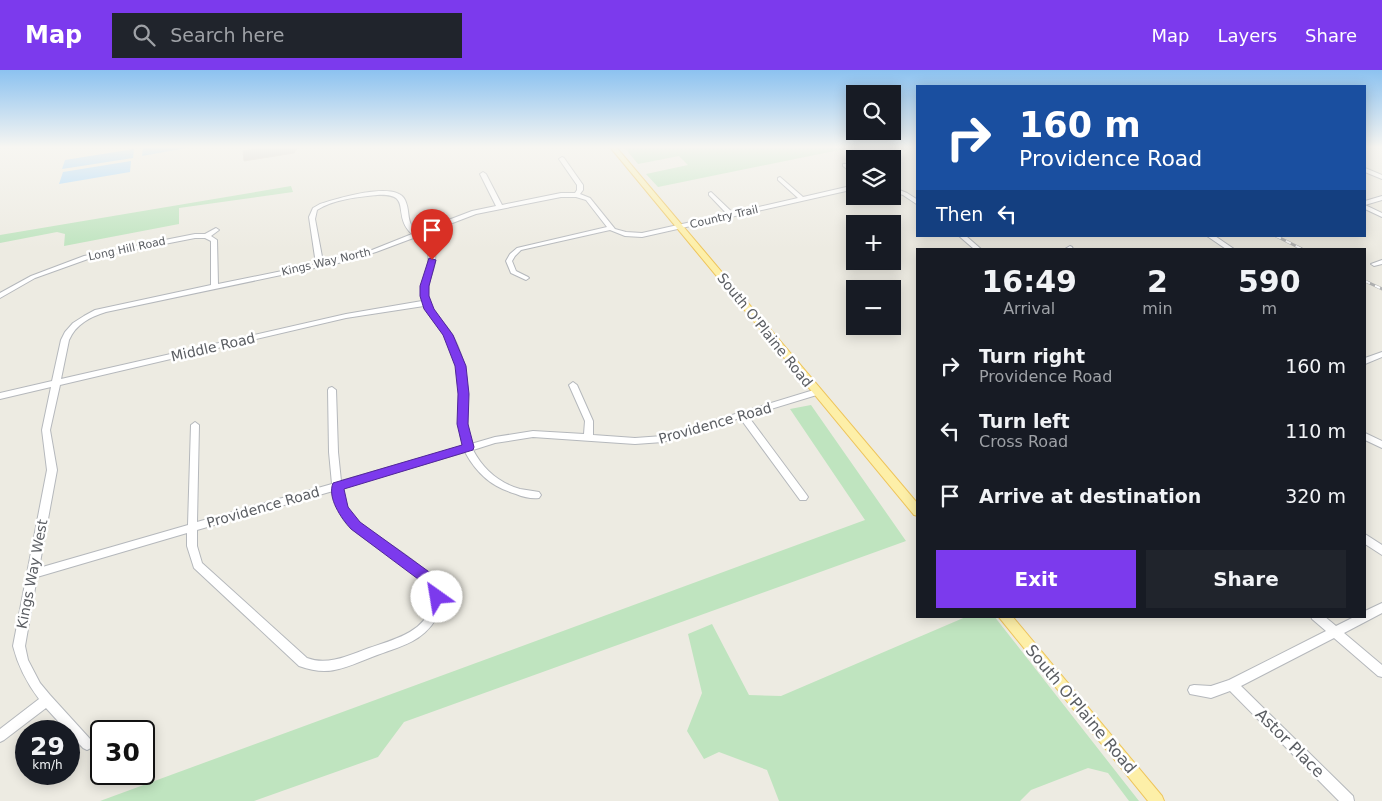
<!DOCTYPE html>
<html lang="en">
<head>
<meta charset="utf-8">
<style>
	body { margin:0; font-family:"DejaVu Sans",sans-serif; background:#20242c; color:#f1f3f6; height:100vh; display:flex; flex-direction:column; font-size:19px; white-space:nowrap }
	* { box-sizing:border-box; margin:0 }
	p { font-size:16px; color:#9ea1a6 }
	.icon { flex:none; width:28px; height:28px; fill:none; stroke:currentColor; stroke-width:2; stroke-linecap:round; stroke-linejoin:round }
	.map { position:relative; flex:1; overflow:hidden }
	.sheet { position:absolute; left:916px; top:178px; width:450px; height:370px; display:flex; flex-direction:column; background:#171b24; border-radius:0px; box-shadow:0 2px 12px #0003 }
	.sheet>* { flex:none }
	.banner { position:absolute; left:916px; top:15px; width:450px; height:152px; border-radius:0px; box-shadow:0 2px 12px #0003; background:#1a4fa0; color:#fff; overflow:hidden }
	.buttons { position:absolute; left:846px; top:15px; display:grid; gap:10px }
	.buttons a { display:grid; place-items:center; width:55px; height:55px; border-radius:0px; background:#171b24; box-shadow:0 2px 12px #0003; font-size:25px }
	.speed { position:absolute; left:15px; top:650px; display:flex; gap:10px; font-size:25px; font-weight:700; text-align:center }
	.speed>* { display:grid; place-content:center; width:65px; height:65px; border-radius:50%; background:#171b24; box-shadow:0 2px 12px #0003; line-height:1 }
	.speed small { font-size:12px; font-weight:400 }
	.speed .limit { border:2px solid #111; border-radius:8px; background:#fff; color:#111 }
	.pin { position:absolute; display:grid; place-items:center; width:42px; height:42px; color:#fff; margin:-51px -21px; border-radius:50% 50% 50% 0; rotate:-45deg; box-shadow:0 0 5px #0007 }
	.pin .icon { rotate:45deg }
	.me { position:absolute; width:55px; margin:-28px; rotate:328deg; stroke-linejoin:round; filter:drop-shadow(0 0 4px #0008) }
	.turn { display:flex; align-items:center; gap:18px; height:105px; padding:0 20px; font-size:22px }
	.turn .icon { width:65px; height:65px; stroke-width:2.5 }
	.turn b { display:block; font-size:35px; line-height:42px }
	.then { display:flex; align-items:center; height:48px; padding:0 20px; background:#0003; gap:10px; font-size:19px }
	.eta { display:flex; justify-content:space-evenly; align-items:center; height:85px; text-align:center }
	.eta b { font-size:30px; font-weight:700; line-height:35px }
	.action { display:flex; gap:10px; margin-top:auto; padding:10px 20px }
	.action a { flex:1; height:58px; border-radius:0px; background:#7c3aed; color:#fff; font-size:20px; font-weight:700; line-height:58px; text-align:center }
	.action a+a { background:#20242c; color:#f1f3f6 }
	ul { padding:0; list-style:none }
	li { display:flex; align-items:center; gap:15px; height:65px; padding:0 20px }
	li div { flex:1 }
	li b { display:block; font-size:19px }
	li em { font-style:normal }
	header { display:flex; align-items:center; gap:30px; box-sizing:border-box; height:70px; padding:0 25px; background:#7c3aed; color:#fff }
	header strong { font-size:24px }
	nav { display:flex; gap:28px; margin-inline-start:auto; font-size:18px }
	.search { width:350px; height:45px; background:#20242c; display:flex; align-items:center; gap:12px; box-sizing:border-box; padding:0 18px; border-radius:0px; color:#9ea1a6; font-size:19px }
	.map>svg:first-child { display:block }
</style>
</head>
<body>
<header>
<strong>Map</strong>
<div class="search"><svg class="icon" aria-label="search" viewBox="0 0 24 24"><circle cx="10" cy="10" r="6"/><path d="M15 15l6 6"/></svg>Search here</div>
<nav><a>Map</a><a>Layers</a><a>Share</a></nav>
</header>
<div class="map">
<svg width="1382" height="731" viewBox="0 0 1382 731">
	<rect width="100%" height="100%" fill="#edebe2"/>
	<!-- green -->
	<g fill="#bfe4bf">
		<path d="M624,77h230l-196,40 -12,-13 42,-9 -9,-9 -41,8z"/>
		<path d="M291,116l2,6 -114,16v16l-115,22 1,-12 -8,-2 -57,11v-8z"/>
		<path d="M811,335l95,136 -502,181 -26,35 -124,44h-154l765,-281 -75,-111z"/>
		<path d="M968,546h26l145,185h-10l-21,-28 -20,-5 -57,22 -11,11h-241l-12,-31 -48,-18 -15,7 -17,-28 15,-38 -14,-59 24,-10 37,71 32,1z"/>
	</g>
	<!-- water -->
	<g fill="#a3d6fd">
		<path d="M150,77h42l-50,9 1,-8z"/>
		<path d="M134,79l-1,9 -71,11 3,-9z"/>
		<path d="M131,91l-1,11 -71,12 4,-12z"/>
	</g>
	<!-- building -->
	<path fill="#cac7c2" stroke="#d2ccc1" d="M271,77h27l-4,6 -50,8 -1,-10z"/>
	<g fill="none" stroke-linecap="round" stroke-linejoin="round">
		<defs>
			<g id="minor">
				<path d="M562,87l2,1 19,27v5l-3,4 10,4 25,31 11,3 16,1 85,-19 -18,-19v-2l2,-1 22,21 65,-15 -20,-18v-2l2,-1 23,20 52,-12v4l-213,48 -17,-1 -15,-6 -89,20 -6,6 -3,5 4,10 12,6 1,1 -3,2 -15,-7 -5,-12 4,-7 7,-6 90,-21 -21,-27 -10,-3h-15l-85,17 -55,21c31,24 1,39 8,66 4,13 15,21 22,32 6,9 10,21 13,31 7,27 -1,54 7,80l24,-7 38,-6 51,3 1,-13 -16,-36 4,-3 4,3 16,36v14l42,3 28,-2 154,-47 3,1 1,2 -1,2 -72,22 58,78 2,3 -2,3h-6l-60,-82 -77,24 -28,2 -102,-7 -38,6 -22,7c10,19 26,33 47,39 6,1 13,2 19,3l2,3 -2,3c-7,1 -16,-1 -23,-4 -24,-7 -39,-20 -51,-42l-123,36c2,11 5,22 13,31 21,22 100,54 85,91 -12,32 -40,36 -68,47 -28,11 -43,20 -73,9l-105,-98 -7,-22v-13l-150,44 -12,69 3,14 12,23 10,12 41,45 2,4 -2,4 -4,2 -4,-2 -14,-15v-2h-2l-21,-23 -42,32 -4,2v-13l39,-30c-12,-16 -21,-33 -26,-53l34,-176 -5,-40 9,-43 -51,12v-6l52,-12 9,-41 4,-8 8,-9 11,-7 11,-6 116,-25v-44l-6,-3h-10l-107,21 -53,19 -35,20v-5l31,-17 53,-20 111,-22h10l11,-6 3,2 -8,6 6,4 1,44 98,-20 -7,-47 4,-9 7,-4c16,-5 76,-24 85,-4 6,13 0,21 12,32l55,-21 24,-5 -16,-32 3,-2 3,2 16,31 59,-12h14l2,-3v-5l-18,-26zM377,125c37,-2 14,20 35,39l-40,16 -49,12 -8,-43 2,-9c17,-11 41,-13 60,-15zM416,167c27,21 1,38 6,64l-76,13 -285,65 8,-39c7,-16 21,-23 37,-28l237,-50 33,-10zM424,236c5,10 12,17 18,26 8,11 13,27 16,40 4,26 -3,47 5,74l-122,35 -3,-29 -2,-62 -4,-3 -3,1 -1,2 1,62 3,32 -135,38 2,-97 -4,-3 -4,3 -3,100 -149,43 18,-98 -7,-40 10,-45 286,-67zM333,421c2,12 6,24 15,34 22,22 67,39 81,64 3,5 3,12 2,18 -8,26 -39,33 -62,41 -19,7 -41,18 -62,10l-105,-95 -5,-17v-16z"/>
				<path d="M843,94h4l8,6v5l-12,-9z"/>
				<path d="M1365,98l17,7v4l-17,-7z"/>
				<path d="M892,117l15,6 11,7v5l-15,-10 -11,-4z"/>
				<path d="M1382,126v4l-17,5v-4z"/>
				<path d="M1365,135l17,8v4l-17,-8z"/>
				<path d="M959,166h7l15,13h-7z"/>
				<path d="M1207,166h8l19,13h-8z"/>
				<path d="M1070,176l2,1 1,2h-8z"/>
				<path d="M1382,190v4l-8,2 -3,-2z"/>
				<path d="M1382,282v5l-17,7v-6z"/>
				<path d="M1365,363l17,8v7l-17,-8z"/>
				<path d="M1365,464l17,11v10l-17,-11z"/>
				<path d="M1382,533v10l-38,20 38,32v12l-4,-1 -44,-38 -93,48 112,110 1,5h-15l-109,-110 -19,7 -21,-4 -2,-4 2,-4 4,-1 17,1 18,-6 97,-49 -14,-12 -1,-3h13l12,10 20,-10h9v-5z"/>
			</g>
			<g id="major">
				<path d="M610,77h6l302,357v12l-4,-1z"/>
				<path d="M998,546h14l150,180 2,5h-16z"/>
			</g>
		</defs>
		<!-- minor casing -->
		<use href="#minor" stroke="#b5b8bc" stroke-width="2"/>
		<!-- major casing -->
		<use href="#major" stroke="#eec45b" stroke-width="2"/>
		<!-- minor -->
		<use href="#minor" fill="#fff" fill-rule="evenodd"/>
		<!-- major -->
		<use href="#major" fill="#fdefa8" fill-rule="evenodd"/>
		<defs>
			<g id="rail">
				<path d="M1276,166l26,13"/>
				<path d="M1365,211l17,8"/>
			</g>
		</defs>
		<!-- rail casing -->
		<use href="#rail" stroke="#b3b4b4" stroke-width="3"/>
		<!-- rail -->
		<use href="#rail" stroke="#fff" stroke-width="2" stroke-dasharray="5.5" stroke-linecap="butt"/>
	</g>
	<!-- sky -->
	<linearGradient id="sky" x2="0" y2="1"><stop stop-color="#8cc2f0"/><stop offset="0.43" stop-color="#f7f6f2"/><stop offset="1" stop-color="#f7f6f2" stop-opacity="0"/></linearGradient>
	<rect width="1382" height="179" fill="url(#sky)"/>
	<!-- route -->
	<path fill="#7c3aed" stroke="#51269a" d="M429,188l7,2 -7,26v10l5,13 19,26 13,31 3,28 -1,30 6,23 -1,3 -129,39 4,18 12,15 72,52 9,12 3,11 -2,4 -5,2 -5,-2 -10,-19 -71,-53c-10,-11 -24,-31 -18,-46l129,-38 -5,-21 1,-30 -3,-28 -12,-31 -19,-26 -4,-13v-10z"/>
	<g text-anchor="middle" dominant-baseline="central" stroke-width="5" stroke-linejoin="round" paint-order="stroke">
		<!-- far-street labels -->
		<g font-size="11" fill="#5b5e63" stroke="#fff">
			<text transform="translate(724 147) rotate(-13)">Country Trail</text>
			<text transform="translate(127 179) rotate(-12)">Long Hill Road</text>
			<text transform="translate(326 192) rotate(-13)">Kings Way North</text>
		</g>
		<!-- street labels -->
		<g font-size="14" fill="#5b5e63" stroke="#fff">
			<text transform="translate(765 260) rotate(51)">South O'Plaine Road</text>
			<text transform="translate(213 277) rotate(-13)">Middle Road</text>
			<text transform="translate(715 353) rotate(-16)">Providence Road</text>
			<text transform="translate(263 437) rotate(-16)">Providence Road</text>
			<text transform="translate(32 504) rotate(-79)">Kings Way West</text>
		</g>
		<!-- near-street labels -->
		<g font-size="16" fill="#5b5e63" stroke="#fff">
			<text transform="translate(1081 639) rotate(50)">South O'Plaine Road</text>
			<text transform="translate(1290 673) rotate(45)">Astor Place</text>
		</g>
	</g>
</svg>
<div class="buttons">
<a><svg class="icon" aria-label="search" viewBox="0 0 24 24"><circle cx="10" cy="10" r="6"/><path d="M15 15l6 6"/></svg></a>
<a><svg class="icon" aria-label="layers" viewBox="0 0 24 24"><path d="M12 4l9 5-9 5-9-5zM3 14l9 5 9-5"/></svg></a>
<a>+</a>
<a>−</a>
</div>
<div class="speed"><div>29<small>km/h</small></div><div class="limit">30</div></div>
<div class="pin" style="left:432px;top:190px;background:#d93025"><svg class="icon" aria-label="arrive" viewBox="0 0 24 24"><path d="M6 21V4h12l-3 4 3 4H6"/></svg></div>
<svg class="me" style="left:437px;top:527px" viewBox="-20 -20 40 40"><circle r="19" fill="#fff"/><path d="M0-13L10 11 0 6-10 11z" fill="#7c3aed"/></svg>
<div class="banner">
<div class="turn"><svg class="icon" aria-label="right" viewBox="0 0 24 24"><path d="M7 20v-9h11M14 6l5 5-5 5"/></svg><div><b>160 m</b>Providence Road</div></div>
<div class="then">Then<svg class="icon" aria-label="left" viewBox="0 0 24 24"><path d="M17 20v-9H6M10 6l-5 5 5 5"/></svg></div>
</div>
<section class="sheet">
<div class="eta">
<div><b>16:49</b><p>Arrival</p></div>
<div><b>2</b><p>min</p></div>
<div><b>590</b><p>m</p></div>
</div>
<ul>
<li><svg class="icon" aria-label="right" viewBox="0 0 24 24"><path d="M7 20v-9h11M14 6l5 5-5 5"/></svg><div><b>Turn right</b><p>Providence Road</p></div><em>160 m</em></li>
<li><svg class="icon" aria-label="left" viewBox="0 0 24 24"><path d="M17 20v-9H6M10 6l-5 5 5 5"/></svg><div><b>Turn left</b><p>Cross Road</p></div><em>110 m</em></li>
<li><svg class="icon" aria-label="arrive" viewBox="0 0 24 24"><path d="M6 21V4h12l-3 4 3 4H6"/></svg><div><b>Arrive at destination</b></div><em>320 m</em></li>
</ul>
<div class="action"><a>Exit</a><a>Share</a></div>
</section>
</div>
</body>
</html>
